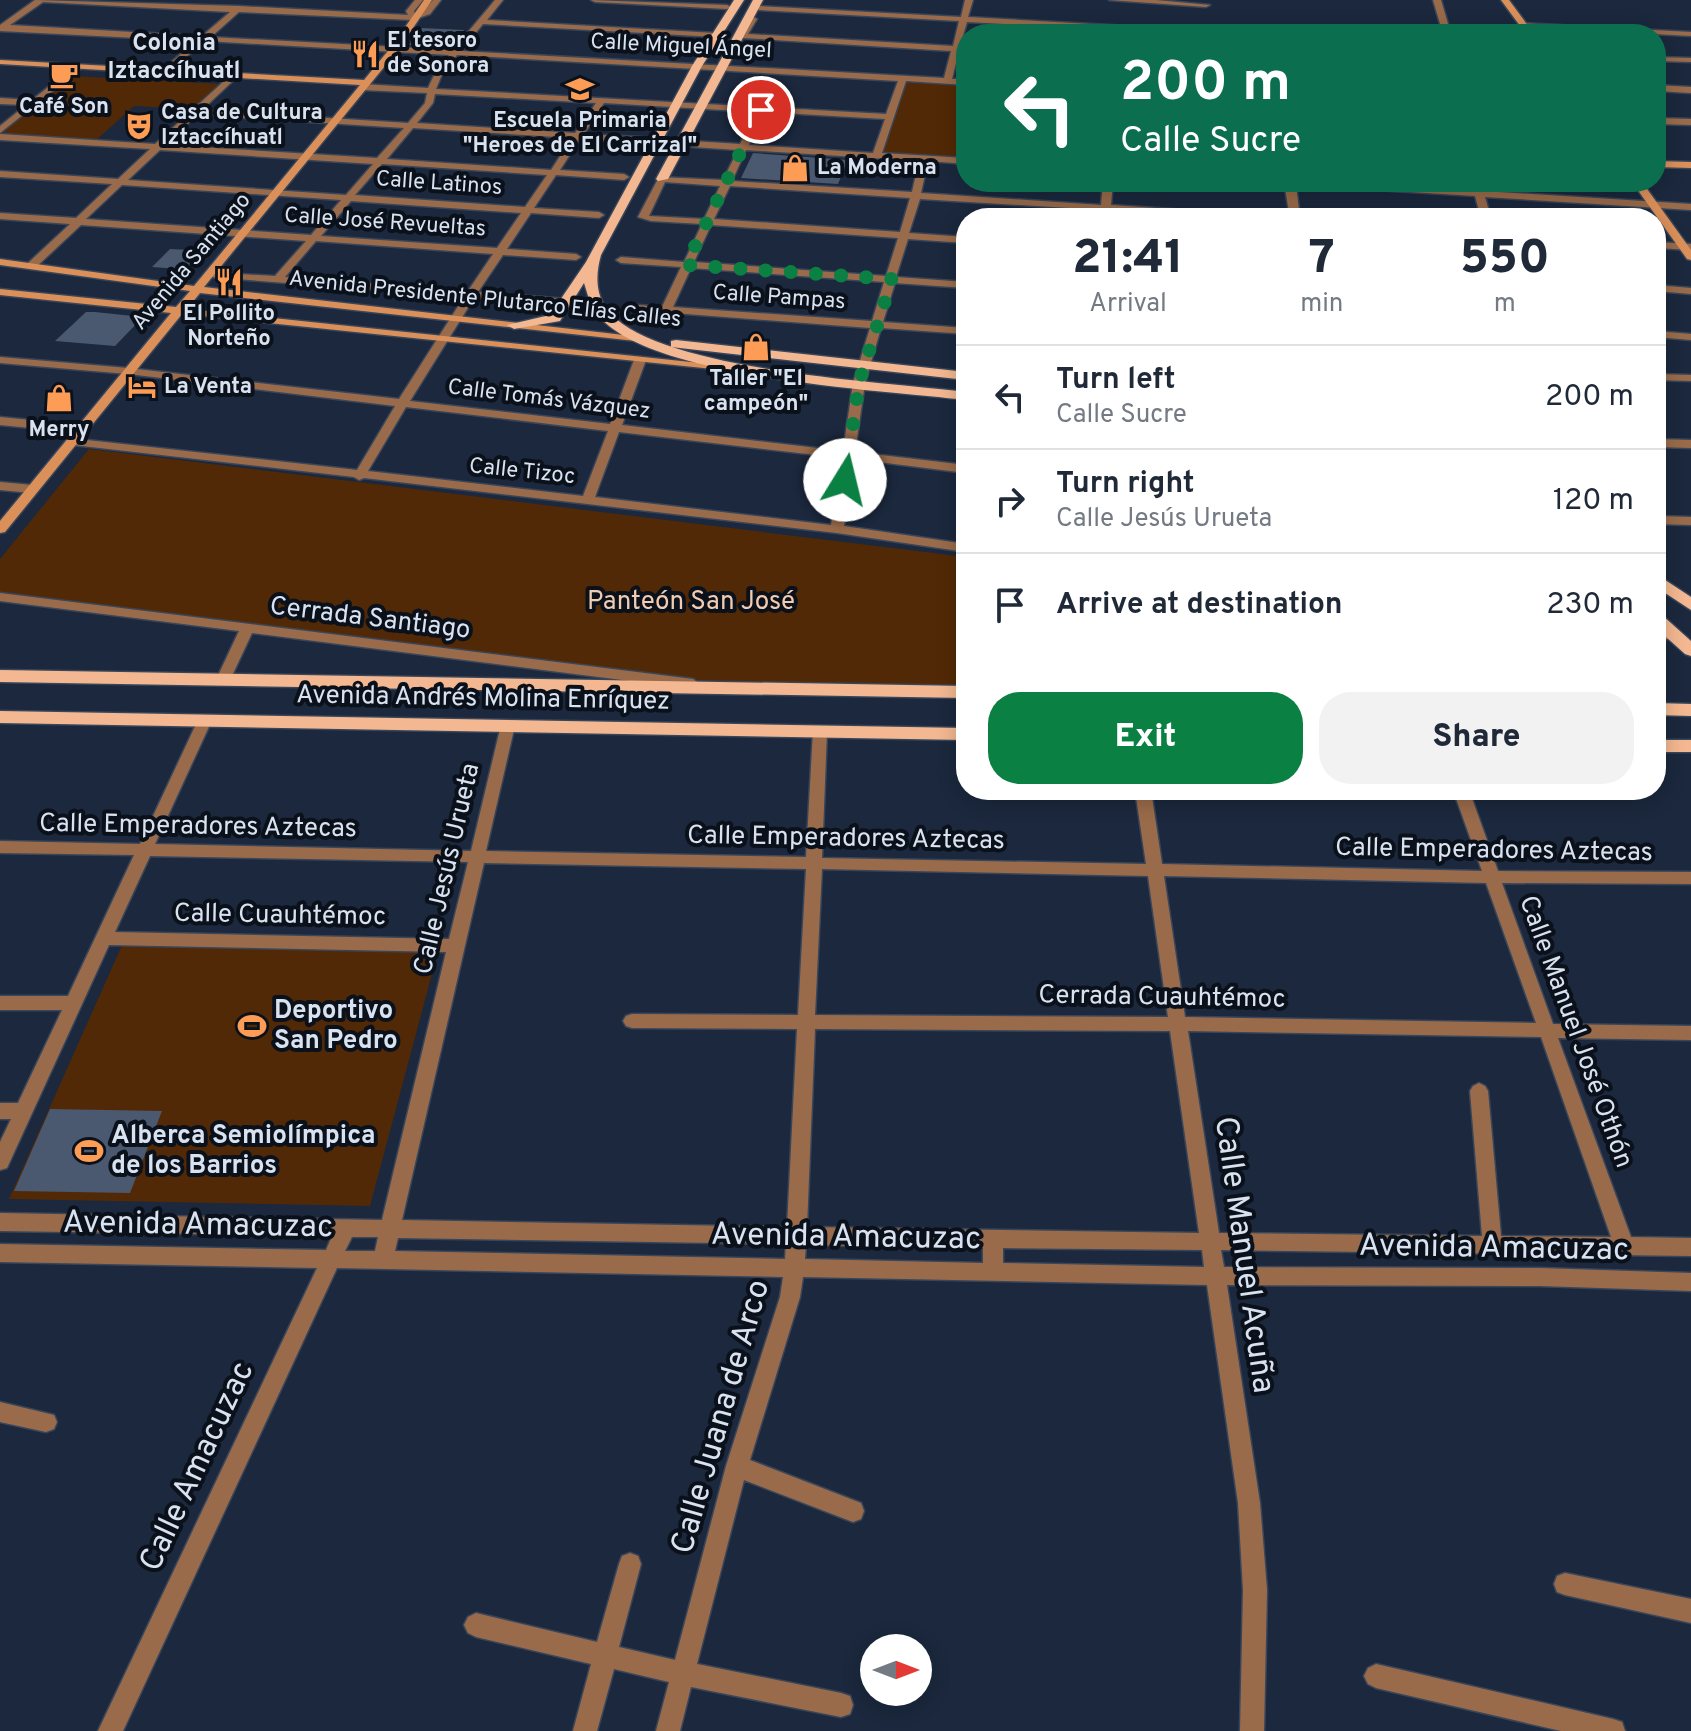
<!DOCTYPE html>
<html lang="en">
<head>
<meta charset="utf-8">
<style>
	body { margin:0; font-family:Overpass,sans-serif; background:#f2f2f3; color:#1f2937; height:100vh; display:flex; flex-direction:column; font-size:30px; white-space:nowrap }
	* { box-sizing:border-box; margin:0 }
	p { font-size:26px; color:#747a83 }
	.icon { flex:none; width:44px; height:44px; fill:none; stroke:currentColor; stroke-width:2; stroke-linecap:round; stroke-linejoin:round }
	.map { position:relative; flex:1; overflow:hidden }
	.drawer { position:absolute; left:956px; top:208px; width:710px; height:592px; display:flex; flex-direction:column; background:#fff; border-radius:32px; box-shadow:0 4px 20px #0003 }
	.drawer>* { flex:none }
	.hud { position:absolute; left:956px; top:24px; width:710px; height:168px; border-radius:32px; box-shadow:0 4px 20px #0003; background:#0b6e4f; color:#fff; overflow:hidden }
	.needle { width:52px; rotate:90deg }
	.tools { position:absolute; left:860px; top:1634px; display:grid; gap:16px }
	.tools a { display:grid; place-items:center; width:72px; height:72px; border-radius:50%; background:#fff; box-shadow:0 4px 20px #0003; font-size:40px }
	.pin { position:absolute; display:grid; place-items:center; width:68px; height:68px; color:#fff; margin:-34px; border:4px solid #fff; border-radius:50%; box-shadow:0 2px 8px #0007 }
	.me { position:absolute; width:88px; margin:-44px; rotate:9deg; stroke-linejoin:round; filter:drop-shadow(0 0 6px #0008) }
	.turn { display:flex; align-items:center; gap:28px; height:168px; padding:0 32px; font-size:36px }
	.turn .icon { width:104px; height:104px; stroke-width:2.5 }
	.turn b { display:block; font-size:56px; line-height:68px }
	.eta { display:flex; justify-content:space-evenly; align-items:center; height:136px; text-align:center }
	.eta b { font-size:48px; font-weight:800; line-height:56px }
	.cta { display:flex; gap:16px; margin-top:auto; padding:16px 32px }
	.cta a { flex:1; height:92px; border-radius:32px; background:#0b8043; color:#fff; font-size:32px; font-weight:800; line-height:92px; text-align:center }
	.cta a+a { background:#f2f2f3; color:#1f2937 }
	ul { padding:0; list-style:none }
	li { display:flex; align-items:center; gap:24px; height:104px; padding:0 32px; border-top:2px solid #e0e1e3 }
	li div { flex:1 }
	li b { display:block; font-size:30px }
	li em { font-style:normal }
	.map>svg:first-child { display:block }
</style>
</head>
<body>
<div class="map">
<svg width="1691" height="1731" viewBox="0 0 1691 1731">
	<rect width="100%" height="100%" fill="#1b283d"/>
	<!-- green -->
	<g fill="#522906">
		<path d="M72,76l148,8 -26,25 -60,-3 -39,35 -95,-6z"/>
		<path d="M902,82l64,4v71l-84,-5z"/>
		<path d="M89,449l877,108v128l-168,2 -90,-5 -708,-87v-36z"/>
		<path d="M123,943l315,8 -68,255 -361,-7z"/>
	</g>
	<!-- building -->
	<g fill="#4a5970">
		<path d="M421,28l43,2 -13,17 -42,-2z"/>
		<path d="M753,153l95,7 -10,24 -97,-6z"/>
		<path d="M170,249l39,2 -18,19 -39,-3z"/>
		<path d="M86,312h9l48,5 -28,29 -60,-5z"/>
		<path d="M50,1109l112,2 -32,82 -116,-2z"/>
	</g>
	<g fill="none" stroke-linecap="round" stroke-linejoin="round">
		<defs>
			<g id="street">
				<path d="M35,0l204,6 169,9 -2,-4 9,-11h8l-9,11 1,3 9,-4 9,-10h8l-11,14 -17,6 -174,-8 -28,25 242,13 42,-50h8l-16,20 229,13 4,2 -4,2 -233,-13 -22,27 483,27 7,-27 -208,-13 -4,-2 14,-19 4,2 -9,15 205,12 6,-25 -200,-11 -4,-2 4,-2 202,11 4,-17h8l-5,17 264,15 4,2h-47l-222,-12 -7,24 6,1v4h-7l-7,28h14v6l-60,-4 -24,72 84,5v6l-38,-3 -7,32 180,12 2,-23h10l-2,23 150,10 5,3h-50l-106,-7 -2,7h-6l-1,-8 -181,-11 -11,34 57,4v6l-58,-4 -12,38 70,5v6l-71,-5 -12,39 83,6v6l-85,-6 -16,55 -10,69 111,13v8l-112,-14 -10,67 122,18v8l-129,-19 -473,-55 -5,2 -5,-3 -281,-32 -4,-1v-6l288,32 38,-64 -267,-32 -128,-11v-6l128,11 271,31 65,-102 -254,-20 -5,-3 1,-2 69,4 31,-35 -225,-16 -46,43h-8v-4l43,-40 -70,-5v-6l76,5 36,-34 -112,-7v-6l118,8 32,-30 -150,-9v-6l155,10 79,-72 4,3 -1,2 -35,33 206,13 17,-20 2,-10 -65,-3 -4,-3 4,-3 66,4 8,-17 13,-16 -244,-14 -46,39 -4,-3 1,-2 40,-34 -196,-10v-6zM43,2l187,10 -28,24 -192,-11zM457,55l441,26 -12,33 -450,-25 7,-17zM435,94l161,9 -21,30 -158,-10 16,-20zM604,103l152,9 -16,32 -48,-3 -5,3 5,3 46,3 -15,30 -64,-3 -21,40 13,4 51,3 -18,38 -63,-5 -5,3 5,3 60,4 -19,40 -24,-2 -4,1v4l236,18 -17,55 -10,68 -221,-26 24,-65 -6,-3 -6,3 -24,64 -200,-23 64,-103 93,7 5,-3 -5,-3 -89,-7 25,-37 73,5 5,-3 -5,-3 -69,-5 24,-36 68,5 5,-3 -5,-3 -65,-4 22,-33 68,5 5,-3 -5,-3 -64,-4 20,-31 75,5 4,-3 -4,-3 -71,-4zM764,112l121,7 -12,34 -124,-8zM197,115l207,13 -27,30 -212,-13zM413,128l159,10 -21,32 -164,-11zM160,150l213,14 -27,31 -218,-15zM746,150l173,11 -7,31 -180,-11zM382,164l165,11 -22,32 -170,-12zM665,182l55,4 -16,33 -55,-3zM122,185l219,15 -30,35 -225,-16zM730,186l180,12 -10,34 -186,-13zM351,201l170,12 -24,35 -176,-12zM711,225l187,13 -12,38 -192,-14zM316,241l177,13 -25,37 -183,-14zM691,268l193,14 -12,39 -199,-14zM406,407l202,24 -25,65 -215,-25zM619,432l223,26 -11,67 -236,-28z"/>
				<path d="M591,0l136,5 4,2 -4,2 -132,-7z"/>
				<path d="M1109,0h47l54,5 -4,2z"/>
				<path d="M1433,0h8l10,34h-8z"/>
				<path d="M1520,23l171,9v4l-168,-9z"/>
				<path d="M1656,57l35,1v4l-35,-1z"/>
				<path d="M77,64l7,2 -84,67v-7l26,-21 -26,-1v-6l32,2z"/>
				<path d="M1656,85l35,2v6l-35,-2z"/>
				<path d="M1656,118l35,1v6l-35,-1z"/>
				<path d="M1284,182h50l139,9 -1,-4 5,-3 3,1 3,6 208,13v6l-206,-13 6,21h-10l-6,-22 -179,-11 4,33h-10z"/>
				<path d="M1656,242l35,2v6l-35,-2z"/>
				<path d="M1656,285l35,3v6l-35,-3z"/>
				<path d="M1656,331l35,3v6l-35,-3z"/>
				<path d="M1656,374l35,1v6l-35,-1z"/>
				<path d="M0,417l82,8 6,4 -6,4 -82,-8z"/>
				<path d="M1656,439l35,1v8l-35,-1z"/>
				<path d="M0,482l32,3 6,4 -6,4 -32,-3z"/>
				<path d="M1656,516l35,1v8l-35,-1z"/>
				<path d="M0,593l693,86 7,5 -7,5 -441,-56 -22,47 -7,5 -7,-5 23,-49 -239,-30z"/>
				<path d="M1656,630l21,2 7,4 -7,4 -21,-2z"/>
				<path d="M205,715l7,5 -57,124 316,7 30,-126 7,-5 7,5 -29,126 320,6 7,-126 7,-5 7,5 -5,127 324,6 -11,-74h16l11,74 320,7 -29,-81h16l29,81 193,1v12l-189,-1 51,141 138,2v14l-133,-2 73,199 60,1v18l-470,-6 3,17 316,1 151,5v18l-151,-5 -313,-1 33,218 7,87 -3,141h-24l3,-141 -5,-87 -31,-218 -404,-8 -3,20 -50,163 111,43 3,8 -3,8 -8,3 -109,-42 -47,184 144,29 9,3 3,9 -3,9 -9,3 -150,-30 -11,44h-24l13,-49 -55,-13 -17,62h-24l18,-67 -115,-27 -8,-4 -4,-8 4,-8 8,-4 121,29 22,-78 3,-8 8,-3 8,3 3,8 -22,83 56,13 51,-194 54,-169 3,-20 -446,-9 -214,463h-25l219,-463 -317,-6v-18l326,6 6,-14 -332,-5v-18l382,7 64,-268 -337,-7 -102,223 -7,2v-28l11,-23h-11v-16h18l44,-93h-62v-14h68l66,-141 -134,-2v-12l140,3 58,-124zM150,856l318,6 -19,77 -334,-7zM484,863l322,6 -8,146 -166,-1 -6,2 -3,5 3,5 6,2 165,1 -10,198 -385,-7zM822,869l326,7 20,141 -353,-2zM1164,876l322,7 50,140 -351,-6zM815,1029l355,2 29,202 -392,-6zM1188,1031l353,6 70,200 -110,-1 -13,-145 -3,-5 -6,-3 -6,3 -3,5 12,145 -263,-3zM352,1237h26l-3,14h-30zM398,1238l388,6 -1,15 -390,-8zM806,1245l177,3v15l-178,-4zM1003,1248l199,2 2,17 -201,-4z"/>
				<path d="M0,1402l54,13 3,7 -3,7 -8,3 -46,-10z"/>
				<path d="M1565,1573l126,26v24l-126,-28 -8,-3 -3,-8 3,-8z"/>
				<path d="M1376,1664l237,55 9,3 3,9h-64l-185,-43 -8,-4 -4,-8 4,-8z"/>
			</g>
			<g id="secondary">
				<path d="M424,0h8l-34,50 -194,237 437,50 4,1v4l-445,-49 -13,16 551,58 4,1v4l-560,-58 -177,218 -5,1v-12l171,-208 -171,-18v-6l176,18 14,-16 -190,-26v-6l194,27 166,-201 -360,-21v-4l364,20 28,-34z"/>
				<path d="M1501,0h8l25,34h-8z"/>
				<path d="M1656,161l35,1v6l-35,-1z"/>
				<path d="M1632,182h10l49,68v10l-4,-1z"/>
			</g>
			<g id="primary">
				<path d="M734,0h10l-42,66 -101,189c-5,18 -6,37 5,53 44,63 283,74 360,84v8c-81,-10 -326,-21 -371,-89 -6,-8 -8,-20 -11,-28l-24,38 -46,8 -7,-4 43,-10 36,-53 106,-196z"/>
				<path d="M753,0h10l-95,179 -10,2 -2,-2z"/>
				<path d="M676,340l290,32v8l-295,-33v-6z"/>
				<path d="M1656,574l35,23v13l-35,-23z"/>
				<path d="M1656,614l6,1 29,26v15l-6,-2 -29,-26z"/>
				<path d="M0,670l966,16v12l-966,-16z"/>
				<path d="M1656,703l35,1v12l-35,-1z"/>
				<path d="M0,711l966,17v12l-966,-17z"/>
				<rect x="1656" y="740" width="35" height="12"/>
			</g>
		</defs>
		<!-- street casing -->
		<use href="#street" stroke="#39465a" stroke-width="3"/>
		<!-- secondary casing -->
		<use href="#secondary" stroke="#39465a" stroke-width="3"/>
		<!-- primary casing -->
		<use href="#primary" stroke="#39465a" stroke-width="3"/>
		<!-- street -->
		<use href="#street" fill="#9a6b4a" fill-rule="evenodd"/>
		<!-- secondary -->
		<use href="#secondary" fill="#db905a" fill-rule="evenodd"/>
		<!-- primary -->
		<use href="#primary" fill="#f3b891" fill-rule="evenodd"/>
	</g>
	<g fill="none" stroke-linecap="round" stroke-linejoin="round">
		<!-- route -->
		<path stroke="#0b8043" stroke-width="14" stroke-dasharray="0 25.2" d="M761,110l-75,155 206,14 -33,104 -14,97"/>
	</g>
	<!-- icons -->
	<defs>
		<symbol id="restaurant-bare" viewBox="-9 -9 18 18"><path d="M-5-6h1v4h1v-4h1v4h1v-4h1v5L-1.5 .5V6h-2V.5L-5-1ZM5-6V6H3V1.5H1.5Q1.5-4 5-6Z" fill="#fd9d55" stroke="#0b111a" stroke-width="2.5" paint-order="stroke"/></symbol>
		<symbol id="cafe-bare" viewBox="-9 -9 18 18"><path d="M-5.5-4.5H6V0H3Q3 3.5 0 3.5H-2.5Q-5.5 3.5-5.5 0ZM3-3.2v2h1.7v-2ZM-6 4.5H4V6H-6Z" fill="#fd9d55" stroke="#0b111a" stroke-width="2.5" paint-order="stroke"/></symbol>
		<symbol id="school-bare" viewBox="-9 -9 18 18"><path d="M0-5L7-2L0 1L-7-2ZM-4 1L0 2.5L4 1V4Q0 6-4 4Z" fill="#fd9d55" stroke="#0b111a" stroke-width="2.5" paint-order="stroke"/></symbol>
		<symbol id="theatre-bare" viewBox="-9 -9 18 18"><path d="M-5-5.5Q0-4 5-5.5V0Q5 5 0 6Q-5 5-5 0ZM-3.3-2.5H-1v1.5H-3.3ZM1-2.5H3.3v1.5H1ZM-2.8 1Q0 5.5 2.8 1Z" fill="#fd9d55" stroke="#0b111a" stroke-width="2.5" paint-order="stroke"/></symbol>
		<symbol id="shop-bare" viewBox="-9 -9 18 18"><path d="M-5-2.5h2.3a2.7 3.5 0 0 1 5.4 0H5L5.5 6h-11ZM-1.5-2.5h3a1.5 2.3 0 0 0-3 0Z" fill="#fd9d55" stroke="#0b111a" stroke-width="2.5" paint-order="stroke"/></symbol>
		<symbol id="hotel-bare" viewBox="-9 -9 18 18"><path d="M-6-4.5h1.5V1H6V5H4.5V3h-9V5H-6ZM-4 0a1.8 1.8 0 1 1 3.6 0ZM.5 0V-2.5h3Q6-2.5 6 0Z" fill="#fd9d55" stroke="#0b111a" stroke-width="2.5" paint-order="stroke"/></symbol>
		<symbol id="stadium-bare" viewBox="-9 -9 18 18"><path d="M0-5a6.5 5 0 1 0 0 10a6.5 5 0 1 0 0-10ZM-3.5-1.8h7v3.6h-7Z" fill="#fd9d55" stroke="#0b111a" stroke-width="2.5" paint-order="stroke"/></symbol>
	</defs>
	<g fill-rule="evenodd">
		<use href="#restaurant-bare" x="345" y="34" width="40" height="40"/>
		<use href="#cafe-bare" x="44" y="55" width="40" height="40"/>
		<use href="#school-bare" x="560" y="69" width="40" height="40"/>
		<use href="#theatre-bare" x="119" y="106" width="40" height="40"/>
		<use href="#shop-bare" x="775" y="148" width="40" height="40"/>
		<use href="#restaurant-bare" x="209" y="262" width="40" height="40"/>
		<use href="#shop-bare" x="736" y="327" width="40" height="40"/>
		<use href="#hotel-bare" x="122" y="367" width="40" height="40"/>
		<use href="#shop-bare" x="39" y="378" width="40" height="40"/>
		<use href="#stadium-bare" x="232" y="1006" width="40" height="40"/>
		<use href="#stadium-bare" x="69" y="1131" width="40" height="40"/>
	</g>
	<g text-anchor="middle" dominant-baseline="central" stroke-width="8" stroke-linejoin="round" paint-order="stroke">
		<!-- far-poi labels -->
		<g font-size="22" font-weight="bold" fill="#d9e2f0" stroke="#0b111a">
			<text x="387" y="41" text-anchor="start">El tesoro<tspan x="387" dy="25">de Sonora</tspan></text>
			<text x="64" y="107">Café Son</text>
			<text x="161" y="113" text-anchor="start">Casa de Cultura<tspan x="161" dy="25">Iztaccíhuatl</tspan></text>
			<text x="580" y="121">Escuela Primaria<tspan x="580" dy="25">"Heroes de El Carrizal"</tspan></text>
			<text x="817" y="168" text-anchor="start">La Moderna</text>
			<text x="229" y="314">El Pollito<tspan x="229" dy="25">Norteño</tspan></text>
			<text x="756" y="379">Taller "El<tspan x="756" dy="25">campeón"</tspan></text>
			<text x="164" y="387" text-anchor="start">La Venta</text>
			<text x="59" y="430">Merry</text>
		</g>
		<!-- far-street labels -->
		<g font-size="22" fill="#d9e2f0" stroke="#0b111a">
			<text transform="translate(681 47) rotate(3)">Calle Miguel Ángel</text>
			<text transform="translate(439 184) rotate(4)">Calle Latinos</text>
			<text transform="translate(385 223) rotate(4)">Calle José Revueltas</text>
			<text transform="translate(192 262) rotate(-50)">Avenida Santiago</text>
			<text transform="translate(779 298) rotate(4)">Calle Pampas</text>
			<text transform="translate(485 300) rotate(6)">Avenida Presidente Plutarco Elías Calles</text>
			<text transform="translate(549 400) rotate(7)">Calle Tomás Vázquez</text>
			<text transform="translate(522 472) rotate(6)">Calle Tizoc</text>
		</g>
		<!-- far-neighbourhood labels -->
		<g font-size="24" font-weight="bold" fill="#d9e2f0" stroke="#0b111a">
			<text x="174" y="44">Colonia<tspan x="174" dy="28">Iztaccíhuatl</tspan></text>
		</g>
		<!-- park labels -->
		<g font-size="26" fill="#f2ccb2" stroke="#0b111a">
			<text x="691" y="602">Panteón San José</text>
		</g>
		<!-- street labels -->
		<g font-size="26" fill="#d9e2f0" stroke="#0b111a">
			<text transform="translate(370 619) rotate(7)">Cerrada Santiago</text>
			<text transform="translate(483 699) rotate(1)">Avenida Andrés Molina Enríquez</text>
			<text transform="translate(198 827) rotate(1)">Calle Emperadores Aztecas</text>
			<text transform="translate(846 839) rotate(1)">Calle Emperadores Aztecas</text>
			<text transform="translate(1494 851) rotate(1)">Calle Emperadores Aztecas</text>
			<text transform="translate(448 869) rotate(-77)">Calle Jesús Urueta</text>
			<text transform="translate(280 916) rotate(1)">Calle Cuauhtémoc</text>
			<text transform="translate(1162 998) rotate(1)">Cerrada Cuauhtémoc</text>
			<text transform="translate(1575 1032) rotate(70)">Calle Manuel José Othón</text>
		</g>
		<!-- poi labels -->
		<g font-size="26" font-weight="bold" fill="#d9e2f0" stroke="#0b111a" text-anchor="start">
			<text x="274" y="1011">Deportivo<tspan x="274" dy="30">San Pedro</tspan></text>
			<text x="111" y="1136">Alberca Semiolímpica<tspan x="111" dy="30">de los Barrios</tspan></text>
		</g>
		<!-- near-street labels -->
		<g font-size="32" fill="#d9e2f0" stroke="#0b111a">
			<text transform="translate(198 1226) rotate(1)">Avenida Amacuzac</text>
			<text transform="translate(846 1238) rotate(1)">Avenida Amacuzac</text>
			<text transform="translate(1494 1249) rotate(1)">Avenida Amacuzac</text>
			<text transform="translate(1243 1255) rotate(82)">Calle Manuel Acuña</text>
			<text transform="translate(722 1417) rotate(-74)">Calle Juana de Arco</text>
			<text transform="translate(198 1467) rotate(-65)">Calle Amacuzac</text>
		</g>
	</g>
</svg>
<div class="tools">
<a><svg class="needle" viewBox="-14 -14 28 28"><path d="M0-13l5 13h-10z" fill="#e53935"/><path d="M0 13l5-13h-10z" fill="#747a83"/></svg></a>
</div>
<div class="pin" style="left:761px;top:110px;background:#d93025"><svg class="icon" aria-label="arrive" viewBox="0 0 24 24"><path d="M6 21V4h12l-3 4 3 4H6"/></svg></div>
<svg class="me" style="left:845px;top:480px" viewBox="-20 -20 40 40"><circle r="19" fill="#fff"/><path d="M0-13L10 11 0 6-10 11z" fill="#0b8043"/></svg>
<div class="hud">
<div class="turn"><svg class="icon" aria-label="left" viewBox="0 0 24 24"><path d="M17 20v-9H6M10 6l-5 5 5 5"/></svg><div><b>200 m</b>Calle Sucre</div></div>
</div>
<section class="drawer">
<div class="eta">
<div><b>21:41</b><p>Arrival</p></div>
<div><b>7</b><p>min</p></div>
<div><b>550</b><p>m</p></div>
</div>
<ul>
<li><svg class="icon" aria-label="left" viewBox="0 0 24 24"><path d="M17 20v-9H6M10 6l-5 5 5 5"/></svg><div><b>Turn left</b><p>Calle Sucre</p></div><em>200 m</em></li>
<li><svg class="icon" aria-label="right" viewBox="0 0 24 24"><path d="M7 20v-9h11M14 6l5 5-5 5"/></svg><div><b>Turn right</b><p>Calle Jesús Urueta</p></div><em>120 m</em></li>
<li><svg class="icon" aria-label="arrive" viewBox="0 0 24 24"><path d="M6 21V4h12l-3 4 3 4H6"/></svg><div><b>Arrive at destination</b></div><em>230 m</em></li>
</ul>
<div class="cta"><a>Exit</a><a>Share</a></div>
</section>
</div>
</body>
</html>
